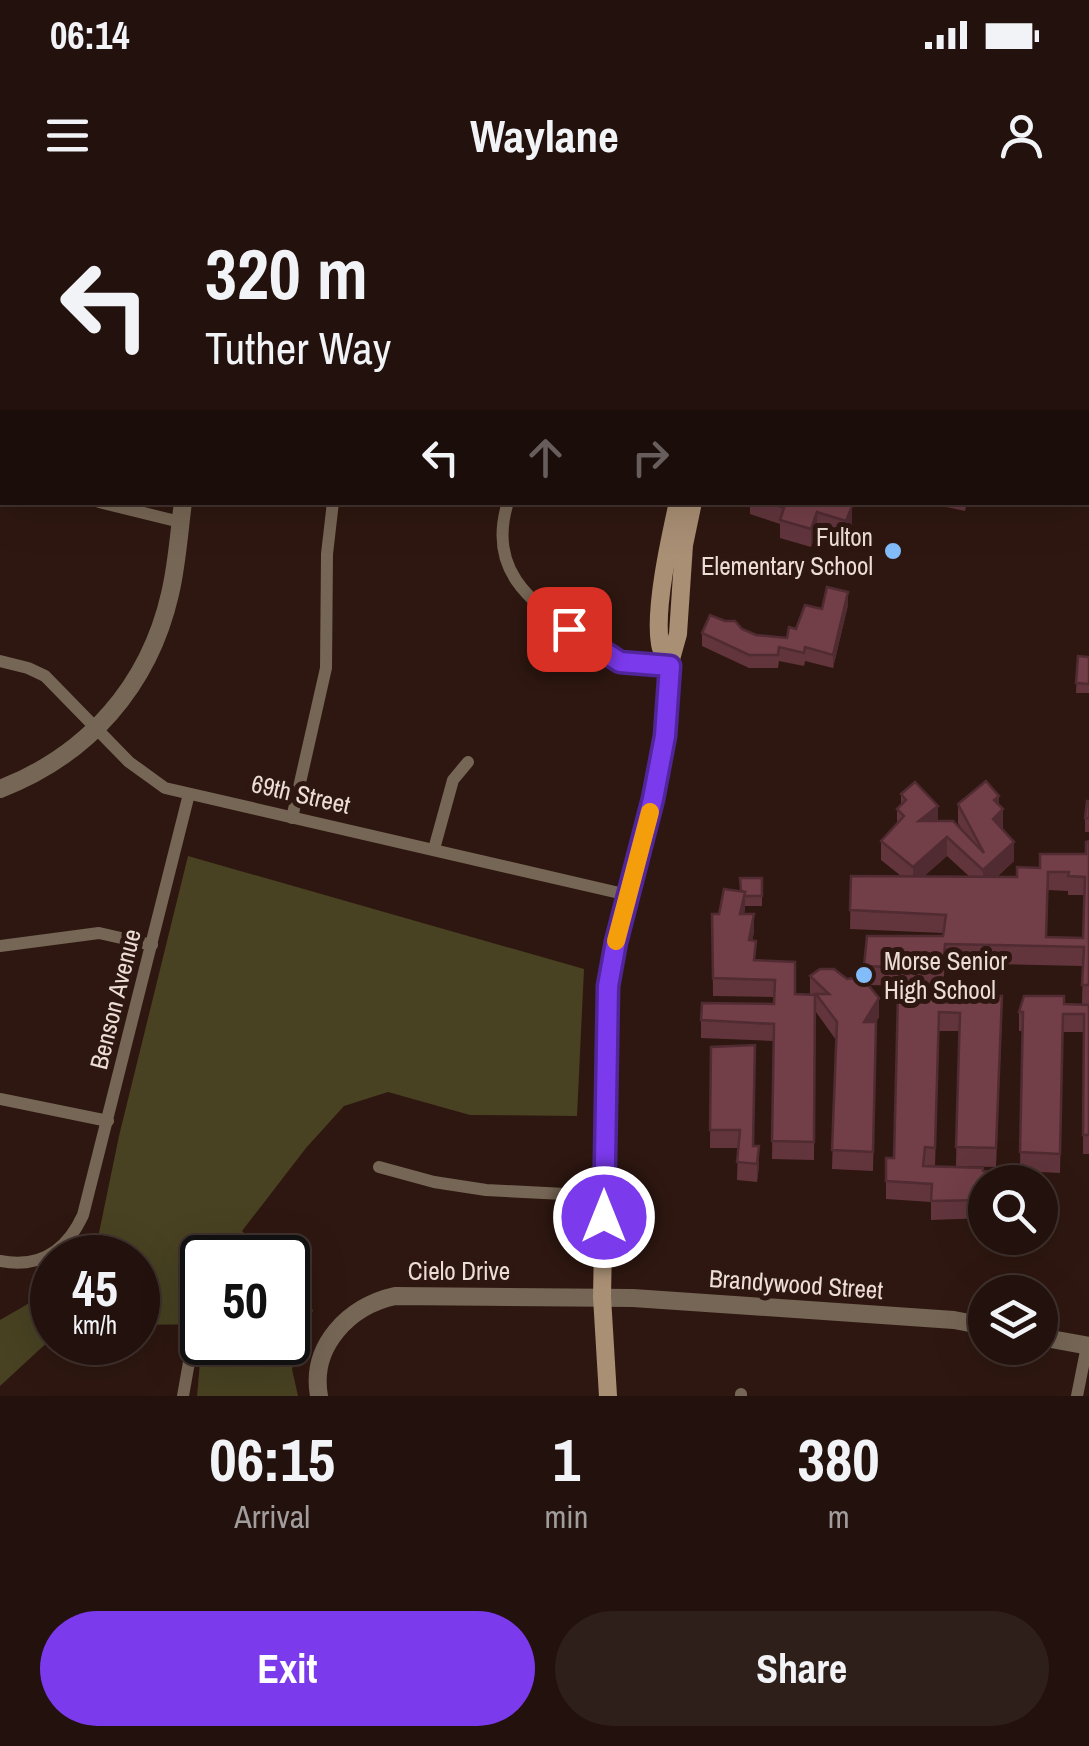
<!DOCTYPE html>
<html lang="en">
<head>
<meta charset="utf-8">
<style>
	body { margin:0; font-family:"Archivo Narrow",sans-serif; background:#2e1f1a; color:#f1f3f6; height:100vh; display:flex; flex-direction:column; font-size:38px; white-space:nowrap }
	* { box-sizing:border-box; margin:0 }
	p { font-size:32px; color:#a29d9d }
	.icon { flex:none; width:55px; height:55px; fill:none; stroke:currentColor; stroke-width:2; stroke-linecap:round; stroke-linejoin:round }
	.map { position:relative; height:1196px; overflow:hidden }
	.sheet { display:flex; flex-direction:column; background:#22110c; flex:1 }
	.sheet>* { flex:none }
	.top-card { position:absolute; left:0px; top:0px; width:1090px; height:305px; box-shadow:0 10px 40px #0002,0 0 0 2px #3f312d; background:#22110c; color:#f1f3f6; overflow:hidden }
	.tools { position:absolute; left:968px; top:965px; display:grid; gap:20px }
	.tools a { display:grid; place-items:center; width:90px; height:90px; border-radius:50%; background:#22110c; box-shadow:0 10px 40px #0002,0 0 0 2px #3f312d; font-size:50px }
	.speed { position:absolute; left:30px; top:1035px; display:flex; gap:20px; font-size:50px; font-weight:700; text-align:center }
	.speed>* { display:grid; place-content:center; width:130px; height:130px; border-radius:50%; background:#22110c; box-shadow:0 10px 40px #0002,0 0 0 2px #3f312d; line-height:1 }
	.speed small { font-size:25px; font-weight:400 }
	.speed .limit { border:5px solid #111; border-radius:15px; background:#fff; color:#111 }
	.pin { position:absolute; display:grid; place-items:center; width:85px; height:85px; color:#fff; margin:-42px; border-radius:20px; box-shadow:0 5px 15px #0006 }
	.me { position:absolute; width:110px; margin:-55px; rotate:0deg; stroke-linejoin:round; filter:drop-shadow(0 0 8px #0008) }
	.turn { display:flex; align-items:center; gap:35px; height:210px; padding:0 40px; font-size:45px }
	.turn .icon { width:130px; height:130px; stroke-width:2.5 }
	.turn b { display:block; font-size:70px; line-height:85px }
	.lanes { display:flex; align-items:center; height:95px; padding:0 40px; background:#0003; justify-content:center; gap:50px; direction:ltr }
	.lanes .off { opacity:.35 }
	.eta { display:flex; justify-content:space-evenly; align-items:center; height:170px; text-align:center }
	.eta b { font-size:60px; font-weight:700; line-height:70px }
	.primary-button { display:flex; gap:20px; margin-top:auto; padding:20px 40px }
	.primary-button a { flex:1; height:115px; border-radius:60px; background:#7c3aed; color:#fff; font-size:40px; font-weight:700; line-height:115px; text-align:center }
	.primary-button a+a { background:#2e1f1a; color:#f1f3f6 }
	.status { display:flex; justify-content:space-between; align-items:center; height:70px; padding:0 50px; background:#22110c; direction:ltr }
	.status svg { height:28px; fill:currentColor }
	header { display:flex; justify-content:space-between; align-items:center; height:130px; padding:0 40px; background:#22110c; font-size:45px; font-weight:700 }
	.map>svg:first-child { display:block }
</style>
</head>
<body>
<div class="status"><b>06:14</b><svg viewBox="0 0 49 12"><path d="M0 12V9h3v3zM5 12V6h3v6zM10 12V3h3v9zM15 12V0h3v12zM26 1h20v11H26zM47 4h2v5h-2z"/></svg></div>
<header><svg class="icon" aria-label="menu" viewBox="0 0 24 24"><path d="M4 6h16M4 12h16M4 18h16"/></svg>Waylane<svg class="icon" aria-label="person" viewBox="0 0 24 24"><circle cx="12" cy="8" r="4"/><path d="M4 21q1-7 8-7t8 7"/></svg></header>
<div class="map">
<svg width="1089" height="1196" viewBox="0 0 1089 1196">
	<rect width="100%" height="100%" fill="#2e1710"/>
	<!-- green -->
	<g fill="#484222">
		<path d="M188,656l396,113 -7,147 -107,-1 -82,-23 -44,14 -38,42 -64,83 24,26 -64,1v66l-64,1v-67l-44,-1 25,-121z"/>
		<path d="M288,1082l25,28 -21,59 6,27h-101l5,-56v2h86z"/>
		<path d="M52,1090v48l-52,48v-66z"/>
	</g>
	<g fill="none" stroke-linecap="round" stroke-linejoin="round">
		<!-- minor -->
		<g stroke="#766655" stroke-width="12">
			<path d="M1036,0l1,2"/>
			<path d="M74,2l1,-2"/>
			<path d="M408,2l2,-2"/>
			<path d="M619,2l2,-2"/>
			<path d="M0,115h2"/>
			<path d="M0,279l2,1"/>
			<path d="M99,302l81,20"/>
			<path d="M508,302c-21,67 20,98 69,132 13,10 29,25 46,29 15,3 31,2 46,3"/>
			<path d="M0,461l28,7 17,8 84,86 36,26 463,107"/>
			<path d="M292,618l34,-150 1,-114 6,-52"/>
			<path d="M434,649l19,-69 15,-18"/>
			<path d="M0,746l99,-13 53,12"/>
			<path d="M0,899l108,22"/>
			<path d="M379,967l55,15 52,8 118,6"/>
			<path d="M0,1061c40,8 67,-11 83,-46l106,-421"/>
			<path d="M183,1196l11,-62"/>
			<path d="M741,1196v-2"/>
			<path d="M1077,1196l10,-50"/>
		</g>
		<!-- tertiary -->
		<g stroke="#766655" stroke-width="18">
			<path d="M230,2l1,-2"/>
			<path d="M0,589c88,-34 149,-103 170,-195 7,-29 9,-61 13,-92"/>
			<path d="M1040,1137l49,9"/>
			<path d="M319,1196c-9,-50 30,-90 76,-100l238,2 321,22 31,6"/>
		</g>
		<!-- secondary -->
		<g stroke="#a98f74" stroke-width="18">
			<path d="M733,2v-2"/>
			<path d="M749,2v-2"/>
			<path d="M669,466c-3,-7 -8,-15 -9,-22 -6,-35 10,-106 18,-142"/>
			<path d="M608,1196l-6,-99 6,-312 8,-43 37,-143 12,-63 4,-70 9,-32 6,-89 9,-43"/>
		</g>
	</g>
	<!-- wall -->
	<g fill="#62353d" fill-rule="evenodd">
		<path d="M750,302h93l9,22 -6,15 -29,-9 -6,17 -31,-9v-14l-30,-10z"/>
		<path d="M923,302h44l-2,9z"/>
		<path d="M848,405l-15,63 -28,-7 -1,5 -25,-5 -1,7h-29l-47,-22v-13l40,-4 14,6 31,3 35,-29z"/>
		<path d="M1078,456l11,1v36h-13z"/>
		<path d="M901,594l37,27 25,10 -5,-8v-19l41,1 4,23 -1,1 12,32 -17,16h20l23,-9 46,-14 3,-13v163h-7l1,-38 -138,-3 -2,24 -74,-2 10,32 -3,5 -3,149 -41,-2 4,-129 -20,-28 -1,-12 -1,160 -42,-1 2,-118 -73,-3v-18l73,-16 1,-7 -62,-1 -1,-82h7l21,-23 22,-13v28h-17l-1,8 10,18 -2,8 3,21 40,33h15v-18l37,3 17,-3v-10l79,-30v-3l-93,-4 1,-53h50l-20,-16v-19l16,-17v-15l4,-4zM947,656l23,21h-47zM1048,690l20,1v4h16l-1,43 -37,-1z"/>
		<path d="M1089,601v31h-4v-14z"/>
		<path d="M940,802l62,12 -6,153 -40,-1 3,-135h-20l-4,135 -10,-1 58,6 21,11h-19v36l-54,2v-18l-45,-3v-41h8z"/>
		<path d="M1064,804l25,1v149h-6l1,-122h-21l-3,141 -40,-2 2,-140h-3v-19z"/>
		<path d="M711,847l48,118 -2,17 -20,-2 1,-32h-28z"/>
	</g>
	<!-- shaded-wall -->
	<g fill="#502b32">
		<path d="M852,306v18l-6,15v-18z"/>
		<path d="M817,312v18l-6,17v-18z"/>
		<path d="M848,392v13l-15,63v-13z"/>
		<path d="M999,596v17l4,-4v19l-10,10 1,-38z"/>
		<path d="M938,606v19l-19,-4z"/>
		<path d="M947,637v19l-34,30v-19z"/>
		<path d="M1014,642v19l-31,28v-19z"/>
		<path d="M745,692v18l-5,22v-18z"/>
		<path d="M754,714v18l-5,26v-18z"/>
		<path d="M879,798v19l-15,24v-19z"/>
		<path d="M759,946v19l-2,17v-18z"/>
	</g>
	<!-- building -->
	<g fill="#723e47" stroke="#502b32" stroke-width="2.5" fill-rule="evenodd">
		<path d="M769,302h74l9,4 -6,15 -29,-9 -6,17 -31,-9 4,-12z"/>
		<path d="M827,387l21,5 -15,63 -28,-8 -1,6 -25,-6 -1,8h-29l-47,-22 8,-18 15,6h10l7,8 14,6 31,3 2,-11 7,2 9,-24 17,4z"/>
		<path d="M1078,456l11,1v27l-13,-1z"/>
		<path d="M986,581l13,15 -5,4 9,9 -10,10 21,23 -31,28 -36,-33 -34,30 -32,-26 23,-25 -7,-7 9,-9 -5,-6 14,-12 23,24 -19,15h34l31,32 -26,-49z"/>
		<path d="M1087,601h2v17h-4z"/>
		<path d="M1089,641v144h-7l2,-38 -139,-3 -2,25 -79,-3 3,-30h76l3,-21 -96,-5 1,-34 166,1v-10l23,1v-14h46v-12zM1048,672h21l-1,4 17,1 -2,61 -37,-1z"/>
		<path d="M740,678h22v18h-18l1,-4 -4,-1z"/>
		<path d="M724,689l21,3 -5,22h14l-5,26 7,1 -2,19 41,2v32l20,1 -1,147 -42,-1 2,-117 -73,-4 1,-17 72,1 1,-24 -62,-2 -1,-64h7z"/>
		<path d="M820,769h14l13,10 22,-3v10l10,12 -15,24h12l-3,130 -41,-2 5,-128 -21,-28h13l-19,-18z"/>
		<path d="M898,795h42l-1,7 21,1v-8l42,1 -6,152 -40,-1 4,-134 -21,-1 -4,136 -10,-1 -2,19 60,2v3l21,2 -2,9h-17v18l-54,1 1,-17 -46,-3v-23h8z"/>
		<path d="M1024,796h40v8l25,1v130h-6l1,-121h-21l-3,140 -40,-2 3,-140h-4z"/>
		<path d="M755,845l-2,101h6l-2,18 -20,-2 3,-32h-30l1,-83z"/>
	</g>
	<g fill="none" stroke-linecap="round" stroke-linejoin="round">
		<defs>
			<path id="route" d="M569,429l51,33 50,4 -5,70 -12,63 -37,143 -8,44 -4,231"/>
		</defs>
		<!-- route casing -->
		<use href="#route" stroke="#51269a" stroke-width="25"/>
		<!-- route -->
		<use href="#route" stroke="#7c3aed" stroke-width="18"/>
		<!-- slow -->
		<path stroke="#f59e0b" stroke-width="18" d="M616,741l34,-129"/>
	</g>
	<!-- markers -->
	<g fill="#82bcfa" stroke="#2e1710" stroke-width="4">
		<circle cx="893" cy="351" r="10"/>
		<circle cx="864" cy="775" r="10"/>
	</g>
	<g text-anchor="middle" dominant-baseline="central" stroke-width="10" stroke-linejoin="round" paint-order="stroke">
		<!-- poi labels -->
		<g font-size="25" fill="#edddd7" stroke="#2e1710" text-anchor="end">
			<text x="873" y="337">Fulton<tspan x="873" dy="29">Elementary School</tspan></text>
			<text x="884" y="761" text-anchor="start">Morse Senior<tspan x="884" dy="29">High School</tspan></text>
		</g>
		<!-- street labels -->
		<g font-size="25" fill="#edddd7" stroke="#2e1710">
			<text transform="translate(301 594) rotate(13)">69th Street</text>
			<text transform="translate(115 799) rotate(-76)">Benson Avenue</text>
			<text x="459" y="1071">Cielo Drive</text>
			<text transform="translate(796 1084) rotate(4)">Brandywood Street</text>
		</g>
	</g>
</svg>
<div class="tools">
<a><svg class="icon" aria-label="search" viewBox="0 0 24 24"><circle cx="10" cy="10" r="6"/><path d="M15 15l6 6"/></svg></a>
<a><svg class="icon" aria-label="layers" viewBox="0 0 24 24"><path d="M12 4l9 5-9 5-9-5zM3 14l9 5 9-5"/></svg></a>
</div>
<div class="speed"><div>45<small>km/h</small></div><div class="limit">50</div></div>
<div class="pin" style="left:569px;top:429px;background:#d93025"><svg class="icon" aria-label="arrive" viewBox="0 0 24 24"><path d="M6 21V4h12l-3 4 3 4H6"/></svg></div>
<svg class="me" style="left:604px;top:1017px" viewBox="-20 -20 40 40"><circle r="17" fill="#7c3aed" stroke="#fff" stroke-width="3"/><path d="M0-11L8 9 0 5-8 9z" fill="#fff"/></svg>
<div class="top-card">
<div class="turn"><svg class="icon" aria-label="left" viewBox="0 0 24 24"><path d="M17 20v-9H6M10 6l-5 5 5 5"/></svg><div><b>320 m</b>Tuther Way</div></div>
<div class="lanes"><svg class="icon" aria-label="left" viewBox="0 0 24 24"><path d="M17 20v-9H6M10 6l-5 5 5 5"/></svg><svg class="icon off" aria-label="ahead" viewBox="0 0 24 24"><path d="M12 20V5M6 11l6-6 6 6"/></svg><svg class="icon off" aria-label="right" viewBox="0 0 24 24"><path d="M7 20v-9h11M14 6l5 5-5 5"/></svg></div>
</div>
</div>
<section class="sheet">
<div class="eta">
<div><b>06:15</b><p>Arrival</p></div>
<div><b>1</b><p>min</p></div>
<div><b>380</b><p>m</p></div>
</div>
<div class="primary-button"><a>Exit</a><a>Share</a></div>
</section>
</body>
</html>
